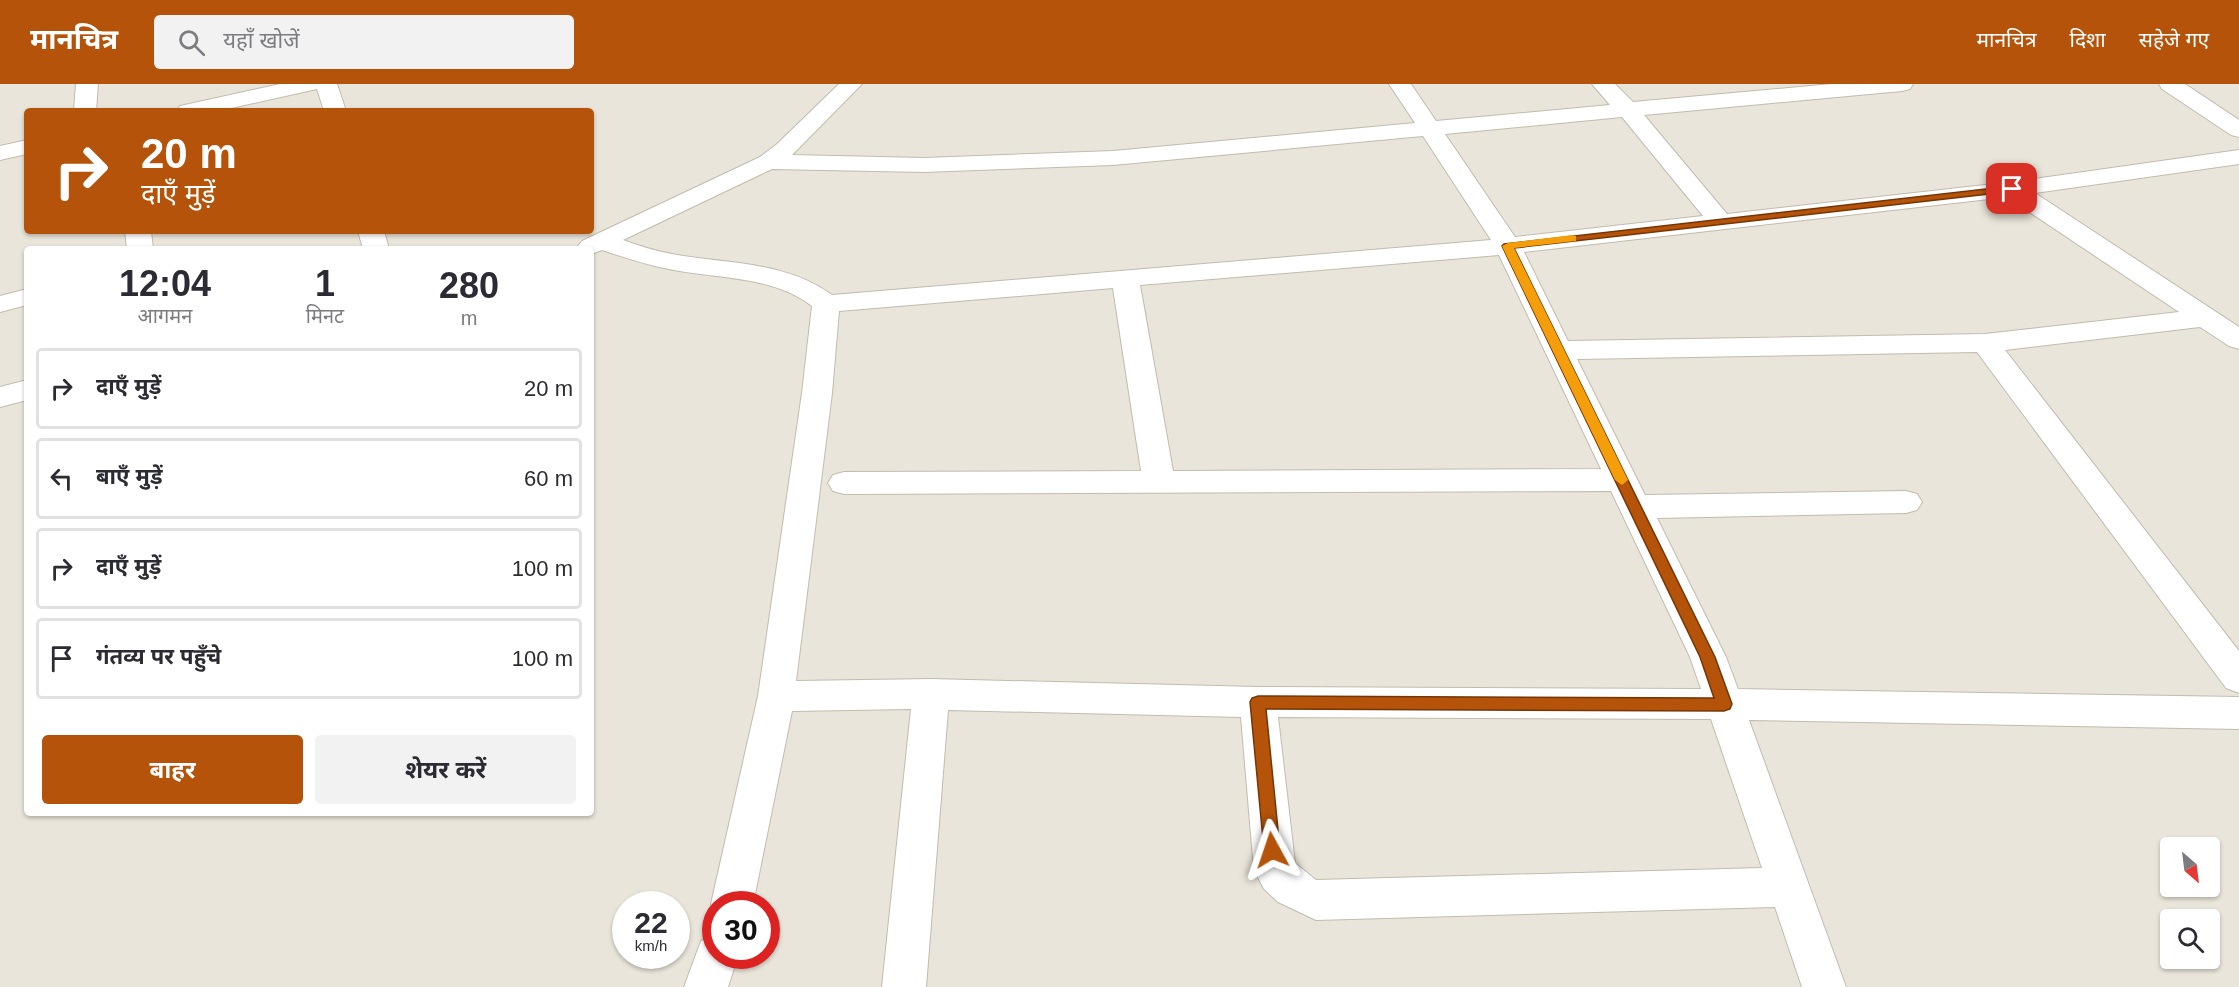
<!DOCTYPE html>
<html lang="hi">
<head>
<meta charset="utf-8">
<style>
	body { margin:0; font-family:Arial,"Noto Sans Devanagari",sans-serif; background:#f2f2f3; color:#2b2b33; height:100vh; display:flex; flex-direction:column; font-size:22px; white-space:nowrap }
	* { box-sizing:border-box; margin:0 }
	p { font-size:20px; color:#7c7c81 }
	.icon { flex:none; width:33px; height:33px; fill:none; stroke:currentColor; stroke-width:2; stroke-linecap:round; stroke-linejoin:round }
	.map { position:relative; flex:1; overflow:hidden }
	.sheet { position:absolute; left:24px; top:162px; width:570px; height:570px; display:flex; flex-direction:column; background:#fff; border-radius:6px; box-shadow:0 2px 4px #0004 }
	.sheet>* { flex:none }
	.top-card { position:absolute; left:24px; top:24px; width:570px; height:126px; border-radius:6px; box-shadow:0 2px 4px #0004; background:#b45309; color:#fff; overflow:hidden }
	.needle { width:39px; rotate:152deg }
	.controls { position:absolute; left:2160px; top:753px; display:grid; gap:12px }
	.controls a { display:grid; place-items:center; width:60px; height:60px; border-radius:6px; background:#fff; box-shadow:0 2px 4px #0004; font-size:30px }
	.speed { position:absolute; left:612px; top:807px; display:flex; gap:12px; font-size:30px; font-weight:700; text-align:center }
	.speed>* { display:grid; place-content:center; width:78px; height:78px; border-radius:50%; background:#fff; box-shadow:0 2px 4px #0004; line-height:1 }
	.speed small { font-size:15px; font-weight:400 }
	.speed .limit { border:9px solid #d22; background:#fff; color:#111 }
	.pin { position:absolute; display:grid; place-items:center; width:51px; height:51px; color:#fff; margin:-26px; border-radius:12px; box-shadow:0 3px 9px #0006 }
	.me { position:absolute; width:66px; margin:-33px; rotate:355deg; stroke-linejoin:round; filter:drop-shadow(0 0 4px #0008) }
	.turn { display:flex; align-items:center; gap:21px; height:126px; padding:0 18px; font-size:27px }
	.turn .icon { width:78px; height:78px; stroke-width:2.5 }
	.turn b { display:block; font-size:42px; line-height:51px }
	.eta { display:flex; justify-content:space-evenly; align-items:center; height:102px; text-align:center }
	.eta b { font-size:36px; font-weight:700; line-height:42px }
	.cta { display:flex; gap:12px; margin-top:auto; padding:12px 18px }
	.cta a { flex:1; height:69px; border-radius:6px; background:#b45309; color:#fff; font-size:24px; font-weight:700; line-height:69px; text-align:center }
	.cta a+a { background:#f2f2f3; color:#2b2b33 }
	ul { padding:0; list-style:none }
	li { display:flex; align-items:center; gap:18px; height:81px; margin:0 12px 9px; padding:0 6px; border:3px solid #e1e1e2; border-radius:6px }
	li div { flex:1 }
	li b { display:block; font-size:22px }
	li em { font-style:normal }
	header { display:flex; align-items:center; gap:36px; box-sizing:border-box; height:84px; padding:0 30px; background:#b45309; color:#fff }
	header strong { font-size:28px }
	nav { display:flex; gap:33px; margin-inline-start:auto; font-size:21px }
	.search { width:420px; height:54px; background:#f2f2f3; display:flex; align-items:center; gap:15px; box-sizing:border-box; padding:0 21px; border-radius:6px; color:#7c7c81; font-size:22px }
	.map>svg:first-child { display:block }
</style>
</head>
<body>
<header>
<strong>मानचित्र</strong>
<div class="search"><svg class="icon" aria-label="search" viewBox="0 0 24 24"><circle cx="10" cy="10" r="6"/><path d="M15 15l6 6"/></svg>यहाँ खोजें</div>
<nav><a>मानचित्र</a><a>दिशा</a><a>सहेजे गए</a></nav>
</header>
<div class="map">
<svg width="2239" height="903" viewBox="0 0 2239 903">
	<rect width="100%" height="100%" fill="#f6f3ec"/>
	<!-- residential -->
	<path fill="#eae5da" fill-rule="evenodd" d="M0,0h2239v903h-2239zM27,27h564v120h-564zM27,165h564v564h-564zM2170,764h40v38h-40zM626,820h50v52h-50zM716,820h50v52h-50zM2170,836h40v38h-40z"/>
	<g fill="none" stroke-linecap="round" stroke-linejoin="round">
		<defs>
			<g id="minor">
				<path d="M76,0h22l-2,27h-22z"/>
				<path d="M280,0h57l9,27h-22l-7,-22 -99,22h-41l3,-5z"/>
				<path d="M839,0h23l-70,71 132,3 189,-7 302,-28 -26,-39h22l25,37 174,-16 -18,-21h23l18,18 199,-18h81l-3,5 -8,2 -258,24 83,99 285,-32 227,-32v14l-204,29 204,134v22l-10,-3 -29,-19 -195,23 234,301v42l-13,-5 -249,-336 -400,7 68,136 261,-4 11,3 5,8 -5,8 -11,3 -249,5 69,139 12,32 501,8v32l-490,-9 97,267h-44l-27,-80 -459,13 -38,-18 -14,-13 -10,-19 -13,-153 -293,-7 -22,277h-44l29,-278 -119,2 -39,193h-37v10l-5,-10 47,-208 44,-303 10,-87c-39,-30 -91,-27 -138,-36 -24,-4 -48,-12 -72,-20l-11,4v-5h-11l-2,-3 4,-5 178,-84 17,-13zM1622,33l81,99 -188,21 -70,-103zM1423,52l68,104 -659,55c-46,-34 -106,-31 -160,-41 -16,-3 -33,-8 -49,-14l149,-71 152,3 189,-7zM2007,113l172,115 -194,22 -417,7 -44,-89zM1499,171l102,214 -428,2 -33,-186zM1113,204l28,183 -297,1 -11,3 -5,8 5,8 11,3 767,-3 79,166 11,32 -443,-2 -327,-8 -135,2 36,-288 7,-82zM1278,633l433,2 51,149 -446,12 -21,-17z"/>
				<path d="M2159,0h26l54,36v17l-8,-2 -69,-46z"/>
				<path d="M27,56v14l-27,6v-14z"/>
				<path d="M125,147h26l2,18h-26z"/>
				<path d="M358,147h26l5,18h-26z"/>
				<path d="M27,205v16l-27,7v-16z"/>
				<path d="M27,296v20l-27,7v-20z"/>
				<path d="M716,851v21h22l-10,31h-44l17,-46z"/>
			</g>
		</defs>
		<!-- minor casing -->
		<use href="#minor" stroke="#c2bbae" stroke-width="2"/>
		<!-- minor -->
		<use href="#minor" fill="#fff" fill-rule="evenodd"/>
	</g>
	<!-- route -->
	<path fill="#b45309" stroke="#753606" stroke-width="1.5" d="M2012,102l3,1v4l-501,57 201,409 17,47 -2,5 -6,2 -458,-2 14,141 -2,6 -6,2 -6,-2 -2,-6 -14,-148 2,-4 6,-2 456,2 -14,-41 -198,-411 2,-2z"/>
	<!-- slow -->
	<path fill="#f59e0b" d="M1572,151l4,1v5l-62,7 114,232 -6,5 -7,-5 -113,-234 6,-3z"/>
</svg>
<div class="controls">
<a><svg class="needle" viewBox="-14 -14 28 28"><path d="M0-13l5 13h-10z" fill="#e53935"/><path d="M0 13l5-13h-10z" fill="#7c7c81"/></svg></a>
<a><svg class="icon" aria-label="search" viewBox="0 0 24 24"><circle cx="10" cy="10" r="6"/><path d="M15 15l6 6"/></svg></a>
</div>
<div class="speed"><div>22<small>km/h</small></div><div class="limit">30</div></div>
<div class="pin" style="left:2012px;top:105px;background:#d93025"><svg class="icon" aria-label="arrive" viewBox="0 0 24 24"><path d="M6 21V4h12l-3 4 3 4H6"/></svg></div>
<svg class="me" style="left:1272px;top:766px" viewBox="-20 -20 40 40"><path d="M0-17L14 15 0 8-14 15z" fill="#b45309" stroke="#fff" stroke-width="4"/></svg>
<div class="top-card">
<div class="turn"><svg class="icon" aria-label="right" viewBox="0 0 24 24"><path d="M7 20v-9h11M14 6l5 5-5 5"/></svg><div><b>20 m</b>दाएँ मुड़ें</div></div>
</div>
<section class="sheet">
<div class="eta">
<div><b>12:04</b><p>आगमन</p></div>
<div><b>1</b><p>मिनट</p></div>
<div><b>280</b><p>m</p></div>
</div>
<ul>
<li><svg class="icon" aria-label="right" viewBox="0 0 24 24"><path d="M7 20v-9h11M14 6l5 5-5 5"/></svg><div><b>दाएँ मुड़ें</b></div><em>20 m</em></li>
<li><svg class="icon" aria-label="left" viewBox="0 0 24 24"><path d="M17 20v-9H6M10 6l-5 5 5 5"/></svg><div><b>बाएँ मुड़ें</b></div><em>60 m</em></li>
<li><svg class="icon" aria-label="right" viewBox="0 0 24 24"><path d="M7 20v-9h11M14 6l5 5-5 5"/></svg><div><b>दाएँ मुड़ें</b></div><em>100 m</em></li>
<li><svg class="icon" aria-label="arrive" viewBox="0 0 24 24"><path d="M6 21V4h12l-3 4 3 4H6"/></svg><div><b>गंतव्य पर पहुँचे</b></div><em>100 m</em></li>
</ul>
<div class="cta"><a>बाहर</a><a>शेयर करें</a></div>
</section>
</div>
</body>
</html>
